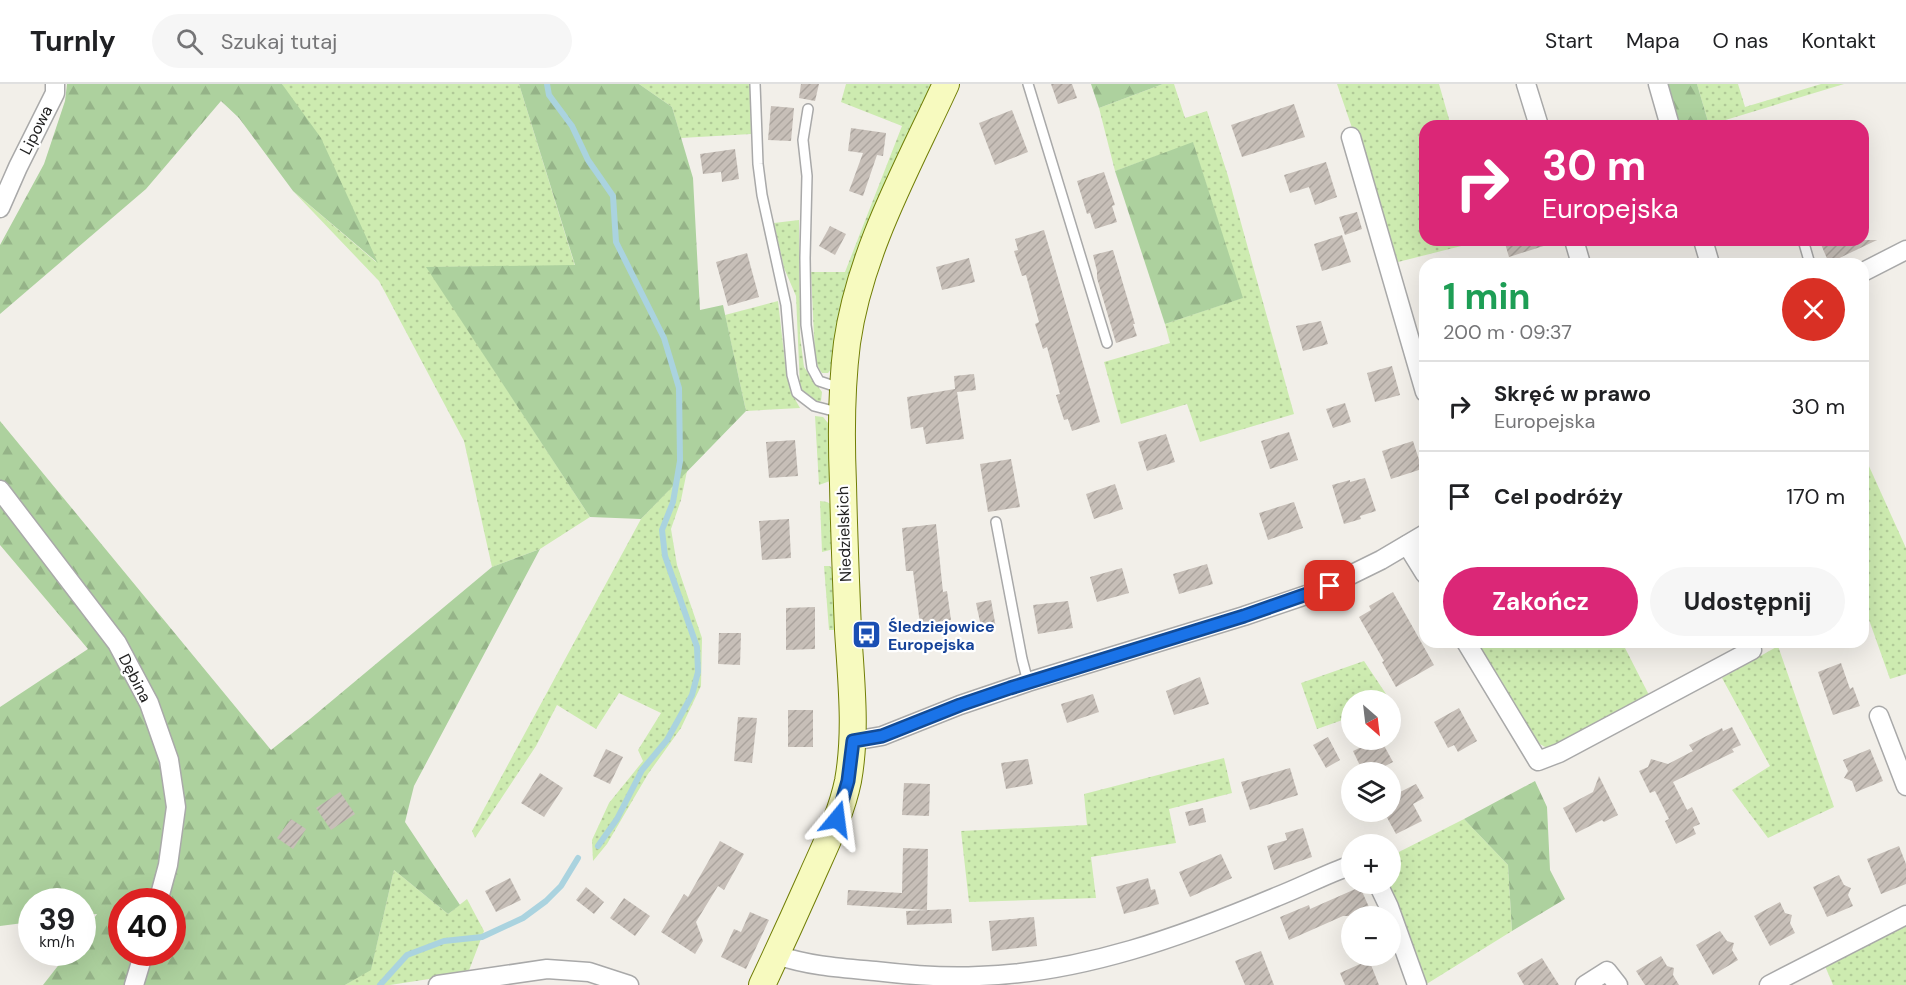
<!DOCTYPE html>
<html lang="pl">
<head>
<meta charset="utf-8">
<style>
	body { margin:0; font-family:"DM Sans",sans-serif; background:#f6f6f6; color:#202124; height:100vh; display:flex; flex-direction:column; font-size:22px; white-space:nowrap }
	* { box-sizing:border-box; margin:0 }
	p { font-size:20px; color:#757577 }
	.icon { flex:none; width:33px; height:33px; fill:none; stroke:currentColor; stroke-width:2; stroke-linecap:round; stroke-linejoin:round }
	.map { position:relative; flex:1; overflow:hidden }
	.side { position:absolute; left:1419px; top:174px; width:450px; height:390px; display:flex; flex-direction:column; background:#fff; border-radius:18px; box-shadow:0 6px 24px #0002 }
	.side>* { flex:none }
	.hud { position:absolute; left:1419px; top:36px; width:450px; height:126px; border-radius:18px; box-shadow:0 6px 24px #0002; background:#db2777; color:#fff; overflow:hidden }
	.needle { width:39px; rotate:152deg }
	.buttons { position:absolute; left:1341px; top:606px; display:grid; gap:12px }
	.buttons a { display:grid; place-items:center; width:60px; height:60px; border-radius:50%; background:#fff; box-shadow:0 6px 24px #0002; font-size:30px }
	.speed { position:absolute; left:18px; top:804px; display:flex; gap:12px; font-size:30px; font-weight:700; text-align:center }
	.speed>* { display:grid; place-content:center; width:78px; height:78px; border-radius:50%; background:#fff; box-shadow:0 6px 24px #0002; line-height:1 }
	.speed small { font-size:15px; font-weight:400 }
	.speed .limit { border:9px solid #d22; background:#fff; color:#111 }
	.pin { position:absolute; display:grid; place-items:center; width:51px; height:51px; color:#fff; margin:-26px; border-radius:12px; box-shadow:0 3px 9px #0006 }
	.me { position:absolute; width:66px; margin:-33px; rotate:16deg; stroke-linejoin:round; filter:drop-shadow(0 0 4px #0008) }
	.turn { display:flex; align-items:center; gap:21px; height:126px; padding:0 24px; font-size:27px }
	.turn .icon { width:78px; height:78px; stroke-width:2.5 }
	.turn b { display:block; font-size:42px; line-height:51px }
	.round { display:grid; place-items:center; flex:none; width:63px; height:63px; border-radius:32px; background:#f6f6f6 }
	.overview { display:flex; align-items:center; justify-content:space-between; height:102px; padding:0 24px }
	h1 { font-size:36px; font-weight:700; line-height:45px; color:#1e9e55 }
	.primary-button { display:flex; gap:12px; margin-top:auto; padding:12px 24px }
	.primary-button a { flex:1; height:69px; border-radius:36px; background:#db2777; color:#fff; font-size:24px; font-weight:700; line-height:69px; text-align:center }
	.primary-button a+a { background:#f6f6f6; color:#202124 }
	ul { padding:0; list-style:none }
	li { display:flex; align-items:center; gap:18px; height:90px; padding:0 24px; border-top:2px solid #e0e0e0 }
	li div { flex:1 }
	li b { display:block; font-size:22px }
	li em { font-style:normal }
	header { display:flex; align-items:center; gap:36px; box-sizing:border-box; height:84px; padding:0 30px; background:#fff; border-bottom:2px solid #e0e0e0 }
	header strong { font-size:28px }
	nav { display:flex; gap:33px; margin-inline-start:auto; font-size:21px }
	.search { width:420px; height:54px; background:#f6f6f6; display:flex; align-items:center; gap:15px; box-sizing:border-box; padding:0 21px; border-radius:33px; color:#757577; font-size:22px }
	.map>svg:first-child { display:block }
</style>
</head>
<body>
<header>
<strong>Turnly</strong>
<div class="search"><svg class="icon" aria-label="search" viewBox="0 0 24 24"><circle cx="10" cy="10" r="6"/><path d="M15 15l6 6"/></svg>Szukaj tutaj</div>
<nav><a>Start</a><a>Mapa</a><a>O nas</a><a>Kontakt</a></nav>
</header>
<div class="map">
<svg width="1906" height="901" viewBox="0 0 1906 901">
	<defs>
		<pattern id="grass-dots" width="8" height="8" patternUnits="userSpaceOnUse" patternTransform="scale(1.5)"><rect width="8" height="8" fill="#cdebb0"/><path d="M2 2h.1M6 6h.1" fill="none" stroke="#b0c997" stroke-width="1.8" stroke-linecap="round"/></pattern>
		<pattern id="forest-firs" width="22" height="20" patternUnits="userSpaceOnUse" patternTransform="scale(1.5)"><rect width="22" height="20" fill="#add19e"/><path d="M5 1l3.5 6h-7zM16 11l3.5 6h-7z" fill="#95b388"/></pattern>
		<pattern id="building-hatch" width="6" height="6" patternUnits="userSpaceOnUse" patternTransform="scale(1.5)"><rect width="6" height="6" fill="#c7bfb8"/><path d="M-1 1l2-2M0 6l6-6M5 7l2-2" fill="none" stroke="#aba49e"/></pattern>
	</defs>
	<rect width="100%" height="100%" fill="#f2efe9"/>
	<!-- grass -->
	<g fill="url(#grass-dots)">
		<path d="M282,0h237l56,182 -148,1 163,250 -50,32 -48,18 -28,-126 -85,-160 -86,-90 83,71z"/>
		<path d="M639,0h111l1,50 -70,4 -9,-31z"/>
		<path d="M846,0h89l-103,284 -4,5h-6l-3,-4 -4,-12 -4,-85h34l57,-146 -61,-24z"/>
		<path d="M1163,0h11l11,34 22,-7 21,65 66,238 -94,28 -13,-38 -66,20 -17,-62 66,-19 -5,-19 77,-26 -49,-155 -78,28 -16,-63z"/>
		<path d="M1337,0h102l12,42h-26v114h60l-87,22z"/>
		<path d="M1697,0h41l7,23 76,-23h23l-135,41z"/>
		<path d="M799,136l1,116 4,31 18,25 -1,9 -6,1 -8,-5 -7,-10 -4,-91 -12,-28 -10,-45z"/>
		<path d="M778,217l7,61 6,30 9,16 -54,3 -21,-96z"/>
		<path d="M815,332l8,1 5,6 2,58 -11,4z"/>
		<path d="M1863,369l43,95v126l-16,5 -27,-76z"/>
		<path d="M687,387l-6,29 -10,29 6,36 25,73 -1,48 -20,42 -33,46 -41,70 -14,17 -1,-21 17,-37 34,-42 -5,-11 23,-37 -42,-20 -23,36 -39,-24 -21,41 -61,92 -3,-7 169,-312z"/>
		<path d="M820,417l7,1 5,3 1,42 -3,3 -8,2z"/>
		<path d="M824,482h6l4,5 3,59h-8z"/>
		<path d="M1475,558h147l28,55 -93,50 -10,1 -9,-5z"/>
		<path d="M1778,562l56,161 -66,31 -36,-48 38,-24 -48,-88z"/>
		<path d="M1364,577l26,39h-38l-1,17 -34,12 -16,-46z"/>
		<path d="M1224,674l8,35 -63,16 7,34 -85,14 5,41 -127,4 -8,-71 126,-6 -3,-31z"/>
		<path d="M1464,735l44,46 4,66 -87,54 -40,-101h5l1,-28z"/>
		<path d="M394,786l54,44 19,-15 17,32 -16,42 -78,12h-45l26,-16z"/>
		<path d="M1906,842v59h-73l-8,-19z"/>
	</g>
	<!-- forest -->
	<g fill="url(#forest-firs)" fill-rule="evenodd">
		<path d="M67,0h215l39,54 57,125 -85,-72 -54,-73 -18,-17 -75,88 -146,125v-69l44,-81 21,-63z"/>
		<path d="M519,0h120l33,23 21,71 7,132 23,-5 23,106 -105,108 -51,-2 -164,-250 149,-2z"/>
		<path d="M1091,0h72l-64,24z"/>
		<path d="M1664,0h33l12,41 -34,1z"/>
		<path d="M1193,58l50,156 -78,26 -50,-153z"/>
		<path d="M0,337l271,329 39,-31 182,-152 48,-18 -126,237 -9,36 55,83 -12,9 -54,-44 -23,100 -26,15h-302l25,-32 14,-1 1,-18 14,-20 -14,1 -1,-13h-50l-1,20 -31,4v-219l88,-58 -88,-104zM122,818h50v50h-50z"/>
		<path d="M1535,697l12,26 3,63 15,29 -53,32 -4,-66 -44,-46z"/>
	</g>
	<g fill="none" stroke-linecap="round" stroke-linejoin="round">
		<!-- stream -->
		<g stroke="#aad3df" stroke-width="6">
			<path d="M547,0l2,11 23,31 16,34 25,36 3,46 48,96 15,50 1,73 -7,41 -11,28 3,26 32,91 1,25 -6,23 -25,45 -25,30 -25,49 -19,27"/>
			<path d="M380,901l27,-30 37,-14 38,-4 41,-19 23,-17 15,-15 17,-28"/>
		</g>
	</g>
	<!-- building -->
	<g fill="url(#building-hatch)">
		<path d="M801,0h18l-4,17 -16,-3z"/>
		<path d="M1051,0h21l5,14 -19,6z"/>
		<path d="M1294,20l11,33 -63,20 -11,-32z"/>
		<path d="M771,22l23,2 -3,33 -23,-1z"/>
		<path d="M1012,26l16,42 -33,13 -16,-42z"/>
		<path d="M851,44l35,5 -3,23 -6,-1 -14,41 -14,-5 14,-38 -15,-2z"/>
		<path d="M735,65l4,30 -17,3 -1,-10 -18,2 -3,-20z"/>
		<path d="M1326,78l11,35 -22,8 -6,-18 -19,6 -6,-18z"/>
		<path d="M1104,88l11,33 -3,1 5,16 -22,7 -5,-16 -3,1 -10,-33z"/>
		<path d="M1357,128l5,17 -17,6 -6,-18z"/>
		<path d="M830,142l16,8 -11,21 -16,-9z"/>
		<path d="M1044,146l56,192 -28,9 -4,-12 -4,1 -8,-25 4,-1 -13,-47 -4,2 -8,-25 4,-2 -13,-47 -4,1 -8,-25 4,-1 -3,-11z"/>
		<path d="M1342,151l9,27 -29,9 -8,-27z"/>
		<path d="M1504,156h49v3l-44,14z"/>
		<path d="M1819,156h58l-48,23z"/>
		<path d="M1113,166l22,74h-2l4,12 -21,7 -19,-65v-7l-4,-16z"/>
		<path d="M747,169l12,44 -31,9 -12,-44z"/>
		<path d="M969,174l6,24 -33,8 -6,-23z"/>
		<path d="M1321,237l7,23 -25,7 -7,-25z"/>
		<path d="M1392,282l8,29 -25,7 -8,-29z"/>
		<path d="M974,290l2,16 -19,2 7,47 -38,5 -3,-17 -12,2 -4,-32 48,-8 -1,-13z"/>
		<path d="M1345,319l6,19 -18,6 -7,-19z"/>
		<path d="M1289,348l9,28 -28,9 -9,-28z"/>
		<path d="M1166,350l9,28 -28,9 -9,-29z"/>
		<path d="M795,356l3,36 -29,2 -3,-36z"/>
		<path d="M1413,357l9,28 -31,10 -9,-28z"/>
		<path d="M1011,375l9,48 -32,5 -8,-48z"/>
		<path d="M1365,394l11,33 -16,5 1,3 -17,5 -12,-39 18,-5v2z"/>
		<path d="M1115,400l8,25 -29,10 -8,-25z"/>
		<path d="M1294,418l9,26 -35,12 -9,-27z"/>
		<path d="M789,435l2,39 -29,2 -3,-39z"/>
		<path d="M936,440l7,68 4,-1 4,29 -31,4 -7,-53h-7l-4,-43z"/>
		<path d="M1207,480l6,20 -34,10 -6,-20z"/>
		<path d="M1122,484l7,25 -32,9 -7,-25z"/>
		<path d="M1393,508l41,73 -38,22 -14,-25 2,-1 -25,-44 12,-7 -2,-4z"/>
		<path d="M991,516l5,28 -14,3 -6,-28z"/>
		<path d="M1068,517l5,27 -35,6 -5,-29z"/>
		<path d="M815,523v42l-29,1v-42z"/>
		<path d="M719,549h22l-1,32 -22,-1z"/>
		<path d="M1841,579l9,26 3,-2 7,19 -27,9 -15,-43z"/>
		<path d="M1200,593l9,27 -35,11 -8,-24z"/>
		<path d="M1093,610l6,18 -32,11 -6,-19z"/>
		<path d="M1459,624l18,33 -19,11 -4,-7 -6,3 -14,-26z"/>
		<rect x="788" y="626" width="25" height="37"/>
		<path d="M738,633l19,1 -5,45 -18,-2z"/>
		<path d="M1732,643l9,18 -9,4 2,3 -61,30 14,28 5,-3 8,17 -7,3 3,7 -20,10 -11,-23 4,-2 -14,-28 -5,2 -11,-22 9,-4 3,-8 17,5 25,-13 -4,-6 33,-17 1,3z"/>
		<path d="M1328,653l12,23 -14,8 -13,-23z"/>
		<path d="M1376,656h5l12,22 -20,10h-10l-10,-21z"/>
		<path d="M606,665l17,8 -13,27 -17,-8z"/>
		<path d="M1870,665l13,32 -27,11 -4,-11 -8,-3 4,-7 -5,-11z"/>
		<path d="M1028,675l5,25 -27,5 -5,-26z"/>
		<path d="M1290,684l8,27 -48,15 -9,-28z"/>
		<path d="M540,689l23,15 -19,29 -23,-14z"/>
		<path d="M1599,692l19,39 -14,7 -2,-2 -26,13 -13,-25 30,-16z"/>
		<path d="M904,699l26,1 -1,32 -27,-1z"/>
		<path d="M1416,700l8,14 -11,6 9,17 -26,13 -12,-22h6v-15z"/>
		<path d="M340,708l15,22 -24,16 -15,-22z"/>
		<path d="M1203,724l3,14 -17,4 -4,-14z"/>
		<path d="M291,735l15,10 -13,20 -16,-11z"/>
		<path d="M1303,744l9,29 -38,13 -7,-24 20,-6 -2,-7z"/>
		<path d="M720,757l24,13 -20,36 -6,-4 -22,36 7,19 -8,13 -34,-22 23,-38 4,3z"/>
		<path d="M1899,762l7,18v20l-25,10 -14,-35z"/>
		<path d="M903,764l25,1 -1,61 -80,-5 1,-15 54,3z"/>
		<path d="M1221,770l11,24 -42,19 -11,-25z"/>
		<path d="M1839,791l5,10 7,3 -3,7 5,11 -26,11 -14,-30z"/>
		<path d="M510,794l11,22 -25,12 -11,-21z"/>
		<path d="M1148,794l3,12 4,-1 4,15 -35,10 -8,-27z"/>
		<path d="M586,803l18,15 -10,12 -18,-14z"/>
		<path d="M1360,803l13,29h-30l-54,24 -9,-23 29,-12 1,4z"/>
		<path d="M624,814l26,18 -15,20 -25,-18z"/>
		<path d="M1780,818l5,11 7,2 -2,8 5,10 -25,13 -16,-30z"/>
		<path d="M951,825l1,14 -45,2 -1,-14z"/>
		<path d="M750,828l19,8 -23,49 -25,-12 13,-28 7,3z"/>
		<path d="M1034,833l3,29 -45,5 -3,-30z"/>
		<path d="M1720,847l7,10 7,2 -2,7 6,10 -25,15 -17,-30z"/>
		<path d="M1261,867l13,34h-29l-10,-24z"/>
		<path d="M1661,872l6,10 7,2 -1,7 6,10h-34l-9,-14z"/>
		<path d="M1542,874l17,27h-35l-7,-12z"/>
		<path d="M1369,876l10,25h-34l-5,-12z"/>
	</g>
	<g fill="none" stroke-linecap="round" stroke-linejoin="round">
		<defs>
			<g id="lane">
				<path d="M755,0l3,80 4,31 24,110 6,70 5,18 17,13 27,7"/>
				<path d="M1028,0l79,259"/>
				<path d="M808,25l-5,31 4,36 -2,82 1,67 6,43 7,13 21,7"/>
				<path d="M1803,156l7,24"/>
				<path d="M996,438l26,137 6,23"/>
			</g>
			<g id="street">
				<path d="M1526,0l13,42"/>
				<path d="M1658,0l12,42"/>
				<path d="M1351,53l74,255"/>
				<path d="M0,124l18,-41 37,-74v-9"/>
				<path d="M1574,156l7,24"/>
				<path d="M1703,156l7,24"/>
				<path d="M1863,188l43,-22"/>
				<path d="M0,406l117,153 32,60 20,57 7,47 -8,58 -10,37"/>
				<path d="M1407,461l18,29"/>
				<path d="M1466,558l72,119 21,-8 193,-103"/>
				<path d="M1879,632l27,70"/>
				<path d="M853,657l29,-5 78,-31 68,-23 216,-66 74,-25 63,-31 44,-26"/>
				<path d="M1378,800l11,23 28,78"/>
				<path d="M777,871c32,11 64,13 98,16 34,4 70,7 104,5 103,-3 204,-40 297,-79 26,-10 50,-23 76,-32"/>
				<path d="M134,901l10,-33"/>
				<path d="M438,901l109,-16 42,3 40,13"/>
				<path d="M1585,901l22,-14 11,14"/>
				<path d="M1769,901l137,-70"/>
			</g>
			<path id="secondary" d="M762,901c17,-36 33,-71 49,-107 14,-32 30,-63 37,-97 9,-50 3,-101 0,-151 -2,-48 -4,-97 -5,-146 -2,-48 -2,-94 4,-141 13,-92 61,-176 99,-259"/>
		</defs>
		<!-- lane casing -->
		<use href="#lane" stroke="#a9a9a9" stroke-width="12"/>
		<!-- street casing -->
		<use href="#street" stroke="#a9a9a9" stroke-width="21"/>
		<!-- secondary casing -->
		<use href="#secondary" stroke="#707d05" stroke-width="28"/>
		<!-- lane -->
		<use href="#lane" stroke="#fff" stroke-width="9"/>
		<!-- street -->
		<use href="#street" stroke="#fff" stroke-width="18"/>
		<!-- secondary -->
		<use href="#secondary" stroke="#f7fabf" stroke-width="26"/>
	</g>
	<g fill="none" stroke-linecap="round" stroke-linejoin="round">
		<defs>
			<path id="route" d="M837,735l11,-38 5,-40 29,-5 78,-31 50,-17 234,-72 86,-30"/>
		</defs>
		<!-- route casing -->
		<use href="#route" stroke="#114b97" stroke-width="15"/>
		<!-- route -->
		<use href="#route" stroke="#1a73e8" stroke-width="10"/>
	</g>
	<!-- icons -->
	<defs>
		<symbol id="bus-square" viewBox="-11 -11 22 22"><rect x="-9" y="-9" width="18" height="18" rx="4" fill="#1a4fb4" stroke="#fff"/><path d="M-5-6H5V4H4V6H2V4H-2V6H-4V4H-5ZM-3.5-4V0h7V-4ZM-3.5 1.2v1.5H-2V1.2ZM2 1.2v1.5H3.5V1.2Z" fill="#fff"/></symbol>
	</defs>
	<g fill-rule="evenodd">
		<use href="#bus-square" x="850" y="534" width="33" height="33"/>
	</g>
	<g text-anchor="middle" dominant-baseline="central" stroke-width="4.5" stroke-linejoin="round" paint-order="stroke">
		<!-- street labels -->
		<g font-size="16" fill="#222" stroke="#fff">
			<text transform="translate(36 46) rotate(-63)">Lipowa</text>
			<text transform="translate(844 450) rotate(-92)">Niedzielskich</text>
			<text transform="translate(135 594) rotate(63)">Dębina</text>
		</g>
		<!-- transit labels -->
		<g font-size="16" font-weight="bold" fill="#164399" stroke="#fff" text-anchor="start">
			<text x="888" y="542">Śledziejowice<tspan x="888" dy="18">Europejska</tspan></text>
		</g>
	</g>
</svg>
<div class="buttons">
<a><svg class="needle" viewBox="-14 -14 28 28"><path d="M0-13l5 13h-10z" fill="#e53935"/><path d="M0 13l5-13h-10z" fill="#757577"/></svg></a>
<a><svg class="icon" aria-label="layers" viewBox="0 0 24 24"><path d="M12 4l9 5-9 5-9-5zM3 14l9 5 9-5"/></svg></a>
<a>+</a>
<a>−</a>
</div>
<div class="speed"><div>39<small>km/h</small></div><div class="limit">40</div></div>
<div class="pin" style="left:1330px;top:502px;background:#d93025"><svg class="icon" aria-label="arrive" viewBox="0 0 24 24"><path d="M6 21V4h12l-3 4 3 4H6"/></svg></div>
<svg class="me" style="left:837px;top:735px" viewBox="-20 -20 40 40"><path d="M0-17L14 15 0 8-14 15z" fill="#1a73e8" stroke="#fff" stroke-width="4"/></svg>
<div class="hud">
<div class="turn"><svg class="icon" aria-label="right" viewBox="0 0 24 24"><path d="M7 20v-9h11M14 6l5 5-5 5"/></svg><div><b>30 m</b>Europejska</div></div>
</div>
<section class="side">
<div class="overview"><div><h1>1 min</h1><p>200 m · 09:37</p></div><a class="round" style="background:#d93025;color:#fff"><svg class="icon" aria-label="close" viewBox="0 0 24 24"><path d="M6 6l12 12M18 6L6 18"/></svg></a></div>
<ul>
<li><svg class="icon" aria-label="right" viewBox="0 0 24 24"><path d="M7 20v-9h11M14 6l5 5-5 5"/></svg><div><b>Skręć w prawo</b><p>Europejska</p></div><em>30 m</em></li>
<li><svg class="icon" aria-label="arrive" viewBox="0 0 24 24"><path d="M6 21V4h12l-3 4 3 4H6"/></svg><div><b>Cel podróży</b></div><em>170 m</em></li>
</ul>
<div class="primary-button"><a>Zakończ</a><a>Udostępnij</a></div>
</section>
</div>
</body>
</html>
